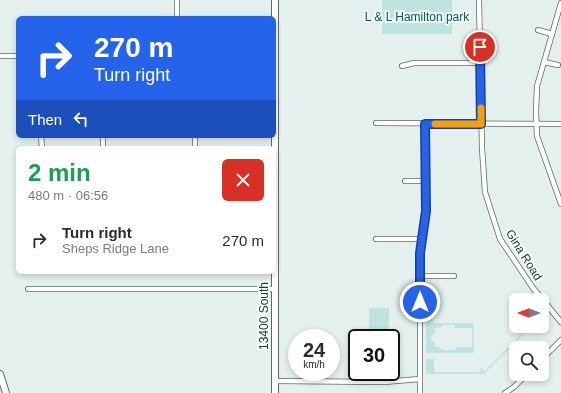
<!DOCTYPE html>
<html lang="en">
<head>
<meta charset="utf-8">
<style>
	body { margin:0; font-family:Arial,sans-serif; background:#f2f2f3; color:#2b2b33; height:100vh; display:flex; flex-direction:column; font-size:15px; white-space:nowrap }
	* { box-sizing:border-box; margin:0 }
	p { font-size:13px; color:#7c7c81 }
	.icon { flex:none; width:22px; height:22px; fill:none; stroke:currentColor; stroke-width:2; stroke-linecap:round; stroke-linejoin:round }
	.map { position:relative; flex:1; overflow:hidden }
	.side { position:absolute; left:16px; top:146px; width:260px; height:128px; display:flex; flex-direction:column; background:#fff; border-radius:6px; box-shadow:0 2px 6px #0003 }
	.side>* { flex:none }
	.guide { position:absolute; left:16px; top:16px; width:260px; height:122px; border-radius:6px; box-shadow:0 2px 6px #0003; background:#2563eb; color:#fff; overflow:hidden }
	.needle { width:26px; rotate:270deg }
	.tools { position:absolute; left:509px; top:293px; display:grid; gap:8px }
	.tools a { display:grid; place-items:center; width:40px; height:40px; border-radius:6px; background:#fff; box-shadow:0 2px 6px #0003; font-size:20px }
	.speed { position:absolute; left:288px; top:329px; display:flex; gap:8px; font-size:20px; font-weight:700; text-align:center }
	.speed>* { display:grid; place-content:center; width:52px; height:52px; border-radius:50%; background:#fff; box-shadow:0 2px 6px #0003; line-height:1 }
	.speed small { font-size:10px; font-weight:400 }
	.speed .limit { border:2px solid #111; border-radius:6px; background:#fff; color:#111 }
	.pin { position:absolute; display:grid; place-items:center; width:34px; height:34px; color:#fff; margin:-17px; border:2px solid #fff; border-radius:50%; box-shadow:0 1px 4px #0007 }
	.me { position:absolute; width:44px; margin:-22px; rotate:0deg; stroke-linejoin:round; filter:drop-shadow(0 0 3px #0008) }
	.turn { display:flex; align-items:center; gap:14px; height:84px; padding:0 12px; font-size:18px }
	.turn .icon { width:52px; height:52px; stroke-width:2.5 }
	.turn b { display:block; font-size:28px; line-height:34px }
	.then { display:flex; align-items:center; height:38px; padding:0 12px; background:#0003; gap:8px; font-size:15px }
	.round { display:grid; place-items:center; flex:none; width:42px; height:42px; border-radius:6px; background:#f2f2f3 }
	.summary { display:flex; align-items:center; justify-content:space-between; height:68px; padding:0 12px }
	h1 { font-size:24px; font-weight:700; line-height:30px; color:#1e9e55 }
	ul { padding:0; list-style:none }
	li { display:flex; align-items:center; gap:12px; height:52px; padding:0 12px }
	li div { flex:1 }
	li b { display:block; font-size:15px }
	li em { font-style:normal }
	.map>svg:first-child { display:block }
</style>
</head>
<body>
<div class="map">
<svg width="561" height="393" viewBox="0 0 561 393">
	<rect width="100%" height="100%" fill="#e3f0ee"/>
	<!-- green -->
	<g fill="#bfe3dd" fill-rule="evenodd">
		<rect x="382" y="0" width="70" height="34"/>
		<rect x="369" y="308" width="20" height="30"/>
		<path d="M426,318h6l1,5h40l1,30h-48zM443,325h11v3h18v19h-16l-1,3h-12v-1h-3l-1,-2h-4v-4l-4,-3 1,-5 3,-2v-5l8,-1z"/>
		<path d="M529,326l2,1 -47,47h-58v-15h8v13h45l3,-4 3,3z"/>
		<rect x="369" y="372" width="20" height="6"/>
	</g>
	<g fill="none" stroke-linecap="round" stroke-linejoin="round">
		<defs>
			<g id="street">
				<path d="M479,0l3,148 3,44 15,47 33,49 28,34"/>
				<path d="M561,3l-24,83 -1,25 1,25 24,68"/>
				<path d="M177,18v-18"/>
				<path d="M538,30l14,4"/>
				<path d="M0,56h18"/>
				<path d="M544,62l14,3"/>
				<path d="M402,66l12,-3h67"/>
				<path d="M376,123l185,1"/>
				<path d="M41,136l1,12"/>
				<path d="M103,136v12"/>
				<path d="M195,148v-12"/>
				<path d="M405,181h20"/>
				<path d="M376,239h45"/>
				<path d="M420,276h34"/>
				<path d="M28,289h247"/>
				<path d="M542,359l19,-19"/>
				<path d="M275,381l109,1 36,-3"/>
				<path d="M420,393v-140l5,-36v-93"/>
				<path d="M505,393l9,-6 13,-13"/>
			</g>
			<g id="secondary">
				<path d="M0,374l6,19"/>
				<path d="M275,393v-393"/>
			</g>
		</defs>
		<!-- street casing -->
		<use href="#street" stroke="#5d6866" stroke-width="6"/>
		<!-- secondary casing -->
		<use href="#secondary" stroke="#5d6866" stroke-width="8"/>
		<!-- street -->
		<use href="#street" stroke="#fff" stroke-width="4.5"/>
		<!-- secondary -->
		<use href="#secondary" stroke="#fff" stroke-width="6"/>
	</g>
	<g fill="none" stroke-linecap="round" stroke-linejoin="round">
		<defs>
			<path id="route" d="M420,302v-49l6,-42 -1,-87h56l-1,-77"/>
		</defs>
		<!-- route casing -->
		<use href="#route" stroke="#184099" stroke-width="10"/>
		<!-- route -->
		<use href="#route" stroke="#2563eb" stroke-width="7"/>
		<!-- slow -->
		<path stroke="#f59e0b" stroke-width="7" d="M435,124h46v-16"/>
	</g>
	<g text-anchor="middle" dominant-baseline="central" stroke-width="4" stroke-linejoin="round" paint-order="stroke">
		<!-- park labels -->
		<g font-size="12" fill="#035b52" stroke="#f1fdfb">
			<text x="417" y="17">L &amp; L Hamilton park</text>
		</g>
		<!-- street labels -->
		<g font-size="12" fill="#303534" stroke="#f1fdfb">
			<text transform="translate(524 255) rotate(58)">Gina Road</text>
			<text transform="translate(264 316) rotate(-90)">13400 South</text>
		</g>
	</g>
</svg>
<div class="tools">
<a><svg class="needle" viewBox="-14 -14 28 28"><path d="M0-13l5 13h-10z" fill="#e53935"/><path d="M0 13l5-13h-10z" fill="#7c7c81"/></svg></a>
<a><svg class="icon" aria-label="search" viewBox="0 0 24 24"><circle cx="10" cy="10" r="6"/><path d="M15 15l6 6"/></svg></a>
</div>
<div class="speed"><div>24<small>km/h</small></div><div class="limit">30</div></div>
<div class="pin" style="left:480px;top:47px;background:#d93025"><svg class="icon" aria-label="arrive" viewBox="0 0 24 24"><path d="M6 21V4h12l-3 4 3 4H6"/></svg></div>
<svg class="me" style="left:420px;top:302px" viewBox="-20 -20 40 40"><circle r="17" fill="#2563eb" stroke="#fff" stroke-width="3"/><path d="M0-11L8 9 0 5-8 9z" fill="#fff"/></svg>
<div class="guide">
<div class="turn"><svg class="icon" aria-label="right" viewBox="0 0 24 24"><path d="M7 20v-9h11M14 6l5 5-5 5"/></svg><div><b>270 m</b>Turn right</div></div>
<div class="then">Then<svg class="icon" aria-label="left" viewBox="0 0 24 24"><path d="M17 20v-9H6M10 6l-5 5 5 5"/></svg></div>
</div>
<section class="side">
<div class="summary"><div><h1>2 min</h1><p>480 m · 06:56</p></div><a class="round" style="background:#d93025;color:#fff"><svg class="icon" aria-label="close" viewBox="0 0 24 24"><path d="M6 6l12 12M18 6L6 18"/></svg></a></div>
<ul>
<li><svg class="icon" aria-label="right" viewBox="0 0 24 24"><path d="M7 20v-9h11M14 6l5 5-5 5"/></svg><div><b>Turn right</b><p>Sheps Ridge Lane</p></div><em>270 m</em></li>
</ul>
</section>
</div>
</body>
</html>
